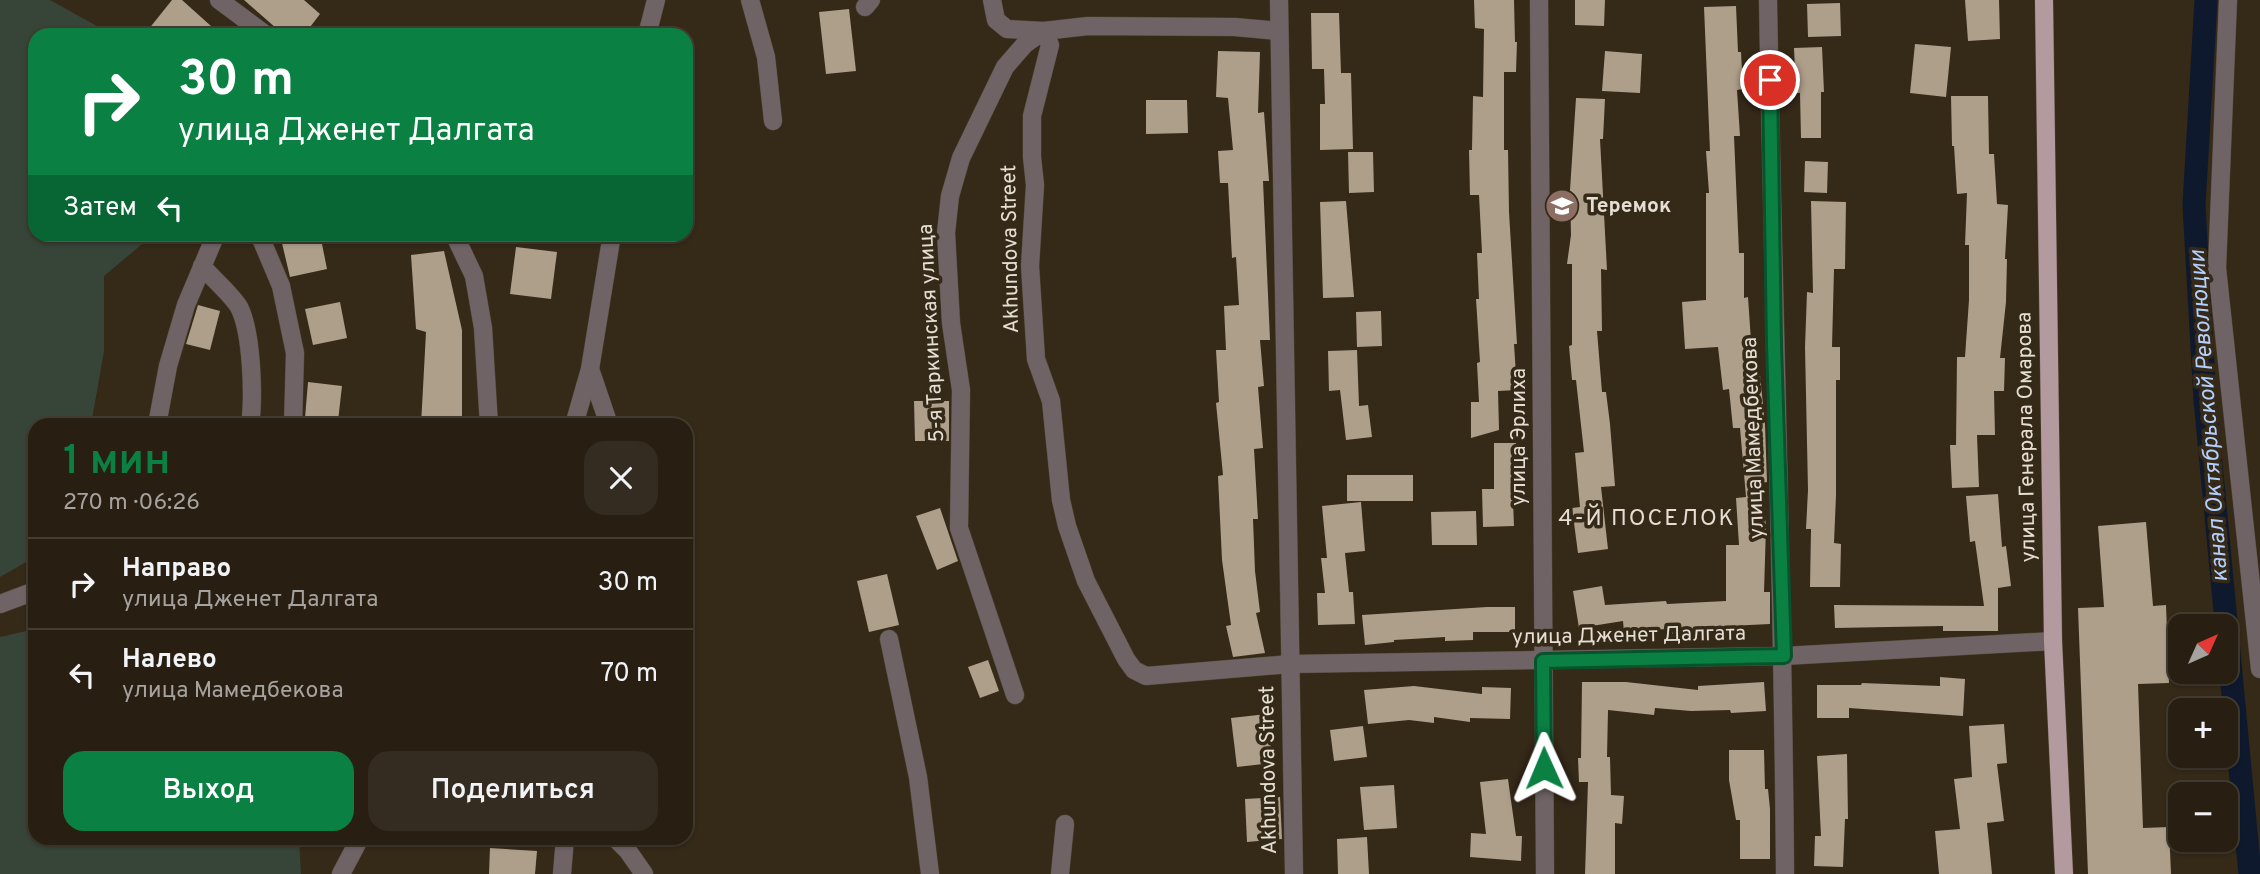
<!DOCTYPE html>
<html lang="ru">
<head>
<meta charset="utf-8">
<style>
	body { margin:0; font-family:Overpass,sans-serif; background:#342c20; color:#f1f3f6; height:100vh; display:flex; flex-direction:column; font-size:26px; white-space:nowrap }
	* { box-sizing:border-box; margin:0 }
	p { font-size:23px; color:#a5a29f }
	.icon { flex:none; width:38px; height:38px; fill:none; stroke:currentColor; stroke-width:2; stroke-linecap:round; stroke-linejoin:round }
	.map { position:relative; flex:1; overflow:hidden }
	.panel { position:absolute; left:28px; top:418px; width:665px; height:427px; display:flex; flex-direction:column; background:#281f12; border-radius:21px; box-shadow:0 2px 5px #0004,0 0 0 2px #443d32 }
	.panel>* { flex:none }
	.banner { position:absolute; left:28px; top:28px; width:665px; height:214px; border-radius:21px; box-shadow:0 2px 5px #0004,0 0 0 2px #443d32; background:#0b8043; color:#fff; overflow:hidden }
	.needle { width:46px; rotate:45deg }
	.controls { position:absolute; left:2168px; top:614px; display:grid; gap:14px }
	.controls a { display:grid; place-items:center; width:70px; height:70px; border-radius:14px; background:#281f12; box-shadow:0 2px 5px #0004,0 0 0 2px #443d32; font-size:35px }
	.pin { position:absolute; display:grid; place-items:center; width:60px; height:60px; color:#fff; margin:-30px; border:4px solid #fff; border-radius:50%; box-shadow:0 2px 7px #0007 }
	.me { position:absolute; width:77px; margin:-38px; rotate:359deg; stroke-linejoin:round; filter:drop-shadow(0 0 5px #0008) }
	.turn { display:flex; align-items:center; gap:24px; height:147px; padding:0 35px; font-size:32px }
	.turn .icon { width:91px; height:91px; stroke-width:2.5 }
	.turn b { display:block; font-size:49px; line-height:60px }
	.then { display:flex; align-items:center; height:66px; padding:0 35px; background:#0003; gap:14px; font-size:26px }
	.round { display:grid; place-items:center; flex:none; width:74px; height:74px; border-radius:21px; background:#342c20 }
	.headline { display:flex; align-items:center; justify-content:space-between; height:119px; padding:0 35px }
	h1 { font-size:42px; font-weight:600; line-height:52px; color:#0b8043 }
	.action { display:flex; gap:14px; margin-top:auto; padding:14px 35px }
	.action a { flex:1; height:80px; border-radius:21px; background:#0b8043; color:#fff; font-size:28px; font-weight:600; line-height:80px; text-align:center }
	.action a+a { background:#342c20; color:#f1f3f6 }
	ul { padding:0; list-style:none }
	li { display:flex; align-items:center; gap:21px; height:91px; padding:0 35px; border-top:2px solid #443d32 }
	li div { flex:1 }
	li b { display:block; font-size:26px }
	li em { font-style:normal }
	.map>svg:first-child { display:block }
</style>
</head>
<body>
<div class="map">
<svg width="2260" height="874" viewBox="0 0 2260 874">
	<rect width="100%" height="100%" fill="#352918"/>
	<!-- green -->
	<g fill="#374438">
		<path d="M0,0h50l63,35h-78v199l118,1 -49,41v75l-13,74h-56v132l-35,20z"/>
		<path d="M35,629v209h264l2,36h-301v-237z"/>
	</g>
	<g fill="none" stroke-linecap="round" stroke-linejoin="round">
		<!-- canal -->
		<path stroke="#0e192d" stroke-width="23" d="M2206,0l-12,205 11,195 45,474"/>
	</g>
	<!-- building -->
	<g fill="#ae9f8a">
		<path d="M172,0h10l39,35h-77z"/>
		<path d="M244,0h60l16,14 -16,21h-20z"/>
		<path d="M1474,0h40l1,42h2l-1,30h-12v78h4l1,62 8,132h-3l3,46 -19,1 1,39 -28,8v-36h8l-2,-39 3,-1 -4,-63h3l-2,-46h5l-3,-58h-9l-1,-45h3l1,-54 10,1 1,-68 -9,-1z"/>
		<path d="M1575,0h30l-1,26 -29,-1z"/>
		<path d="M1965,0h34l1,39 -32,2z"/>
		<path d="M1840,3l1,33 -33,1 -1,-33z"/>
		<path d="M1736,6l2,46h3l2,37 -6,1 3,46h-6l5,117h5v45l4,-1 4,59 6,-1 7,70 2,57 -5,1 4,44 -2,65h6v32l-41,2v4l-37,4h-26v-5l-42,3 -1,-11 -44,7 -6,-37 29,-5 3,19 61,-4 1,3 59,-3v-56h13l-3,-47 10,-1 -6,-69h-7l-4,-39 -6,1 -5,-43 -33,2 -3,-47 24,-2v-107h3l-3,-42h4l-6,-144z"/>
		<path d="M849,9l7,62 -30,3 -7,-62z"/>
		<path d="M1311,13h28l2,60h10l2,76 -33,1v-46h5l-1,-35h-12z"/>
		<path d="M1915,44l36,3 -5,50 -36,-4z"/>
		<path d="M1822,47l2,45h-3v46h-20l-1,-45h-4l-2,-45z"/>
		<path d="M1218,51l42,1 -2,61 6,-1 5,69h-6l7,159h-10l4,46 -6,1 5,61 -9,1 4,70h-5l2,52 5,41 -4,1 9,40 -32,4 -7,-31 5,-1 -9,-65 -4,-84 5,-1 -7,-72 3,-1 -3,-52h10l-2,-44 15,-1 -3,-48 -4,1 -4,-75h-8l-2,-32 15,-1 -5,-52 -12,-1z"/>
		<path d="M1605,51l37,3 -2,39 -38,-2z"/>
		<path d="M1951,96h37l1,58h5l3,50 11,1 -3,54h2l-1,43 -6,56h5l-1,33h-10l1,44h-18l2,52 -27,1 -2,-43h6l1,-88h8l4,-57v-55h-4l2,-52 -10,1 -3,-48h-2z"/>
		<path d="M1576,98l29,1 -2,40h-3l7,131 -6,-1 1,62h-5l5,61h4l4,32 5,62 -14,1 7,62 -30,4 -6,-45 8,-1 -5,-54 9,-1 -8,-72h-4l-3,-34 3,-1v-81h-5l4,-29 -1,-45z"/>
		<path d="M1146,100h41l1,33 -42,1z"/>
		<path d="M1348,152h25l1,40 -25,1z"/>
		<path d="M1805,161l23,1 -1,31 -23,-1z"/>
		<path d="M1346,201l8,96 -31,1 -3,-96z"/>
		<path d="M1811,201l35,1 -1,67h-11l-2,78h8v33h-4v115l-2,48 7,1 -1,43h-30l1,-58h-5l2,-39 -3,-143 2,-55 6,1z"/>
		<path d="M301,234h19l7,35 -37,8 -9,-38z"/>
		<path d="M516,247l41,5 -6,47 -41,-5z"/>
		<path d="M444,251l18,79v95h-41l5,-93 -10,-3 -5,-74z"/>
		<path d="M340,302l7,36 -34,7 -8,-36z"/>
		<path d="M198,305l22,6 -10,39 -24,-6z"/>
		<path d="M1381,311l1,35 -25,1 -1,-35z"/>
		<path d="M1357,350l2,56 9,-1 4,32 -26,3 -6,-50 -11,1 -1,-40z"/>
		<path d="M308,382l34,4 -4,35 -33,-3z"/>
		<path d="M914,401h35v40h-34z"/>
		<path d="M1494,443h22v32h-4l2,51 -31,1 -1,-38h12z"/>
		<rect x="1347" y="475" width="66" height="26"/>
		<path d="M1998,494l4,53 4,-1 5,40 -13,2v43h-55v-5l-108,2 -1,-23 150,1 -9,-65 -5,1 -4,-46z"/>
		<path d="M1361,502l4,49 -20,2 4,39h4l2,32 -37,1 -1,-32h8l-4,-35h6l-5,-52z"/>
		<path d="M940,508l18,53 -21,9 -21,-54z"/>
		<path d="M1476,511l1,34h-45l-1,-33z"/>
		<path d="M2146,522l7,84 13,-1 3,78 -31,1 5,144 26,-1 2,47h-83l-10,-266 26,-1 -6,-81z"/>
		<path d="M887,574l12,51 -30,7 -12,-51z"/>
		<path d="M1487,607h28v25h-42v8l-28,1v-4l-51,3v2l-29,3 -3,-30z"/>
		<path d="M988,660l11,31 -19,7 -12,-31z"/>
		<path d="M1940,677l25,2 -2,37 -114,-8v10h-32v-33h44l1,-2 78,3z"/>
		<path d="M1582,682h44l72,8v-4l66,-4 2,29 -35,2 -1,-3 -39,1 -36,-3 -1,7 -46,-5 -1,47h3l1,38 13,1 -2,28 -7,-1v51h-30l3,-92h-9l-1,-24h3z"/>
		<path d="M1414,686l68,8v-7l29,1 -1,31 -40,-1v4l-36,-5v6l-25,-3 -41,4 -4,-34z"/>
		<path d="M1267,714l6,49 -36,4 -6,-49z"/>
		<path d="M2004,724l3,39 -10,1 7,57 -17,2 5,51h-53l-4,-43 25,-2 -6,-50 18,-2 -3,-51z"/>
		<path d="M1363,726l4,31 -33,4 -4,-31z"/>
		<path d="M1729,750h35l1,39h3l2,20v50h-30v-39h-4l-7,-40z"/>
		<path d="M1847,754l1,65h-3l-2,48 -29,-1 1,-30h6l-4,-80z"/>
		<path d="M1508,779l8,57h6l-1,25 -51,-4 1,-24 15,1 -6,-52z"/>
		<path d="M1394,785l3,43 -33,2 -4,-43z"/>
		<path d="M1280,797l2,42 -35,3 -2,-43z"/>
		<path d="M1367,837l2,37h-31l-1,-35z"/>
		<path d="M490,848l47,3 -2,23h-46z"/>
	</g>
	<g fill="none" stroke-linecap="round" stroke-linejoin="round">
		<defs>
			<g id="minor">
				<path d="M219,0l47,35"/>
				<path d="M750,0l16,57 7,64"/>
				<path d="M992,0l4,20 11,9 37,2 44,-5 147,1 44,4"/>
				<path d="M1279,0l15,874"/>
				<path d="M1539,0l6,874"/>
				<path d="M1768,0c5,291 15,583 17,874"/>
				<path d="M2228,0l-11,268 43,401"/>
				<path d="M865,7l6,-7"/>
				<path d="M647,35l9,-35"/>
				<path d="M259,234l22,52 14,67 -2,72"/>
				<path d="M454,234l20,42 9,52 6,97"/>
				<path d="M202,266c10,12 29,28 37,41 13,25 15,90 11,118"/>
				<path d="M590,369l19,56"/>
				<path d="M157,425l11,-59 18,-61 30,-71"/>
				<path d="M574,425l16,-56 22,-135"/>
				<path d="M0,604l35,-13"/>
				<path d="M889,639l29,138 12,97"/>
				<path d="M1015,695l-56,-167 2,-138 -10,-67 -5,-90 4,-37 11,-38 44,-91 20,-23 19,-13 6,14 -18,71v41l3,28 -5,81 6,93 15,42 10,99 6,26 19,55 40,78 8,11 12,6 144,-12 494,-8 269,-15"/>
				<path d="M615,838l13,13 16,23"/>
				<path d="M341,874l19,-36"/>
				<path d="M562,874l3,-36"/>
				<path d="M1060,874l5,-50"/>
			</g>
			<path id="major" d="M2044,0l9,641 11,233"/>
		</defs>
		<!-- minor casing -->
		<use href="#minor" stroke="#514636" stroke-width="19"/>
		<!-- major casing -->
		<use href="#major" stroke="#514636" stroke-width="19"/>
		<!-- minor -->
		<use href="#minor" stroke="#6f6366" stroke-width="18"/>
		<!-- major -->
		<use href="#major" stroke="#b29a9f" stroke-width="18"/>
	</g>
	<g fill="none" stroke-linecap="round" stroke-linejoin="round">
		<defs>
			<path id="route" d="M1544,768l-1,-107 241,-5 -10,-311 -4,-265"/>
		</defs>
		<!-- route casing -->
		<use href="#route" stroke="#07532c" stroke-width="18"/>
		<!-- route -->
		<use href="#route" stroke="#0b8043" stroke-width="12"/>
	</g>
	<!-- icons -->
	<defs>
		<symbol id="school-disc" viewBox="-11 -11 22 22"><circle r="9.5" fill="#8d6e63" stroke="#352918"/><path d="M0-5L7-2L0 1L-7-2ZM-4 1L0 2.5L4 1V4Q0 6-4 4Z" fill="#fff"/></symbol>
	</defs>
	<g fill-rule="evenodd">
		<use href="#school-disc" x="1543" y="187" width="38" height="38"/>
	</g>
	<g text-anchor="middle" dominant-baseline="central" stroke-width="7" stroke-linejoin="round" paint-order="stroke">
		<!-- poi labels -->
		<g font-size="21" font-weight="bold" fill="#e6ded3" stroke="#352918" text-anchor="start">
			<text x="1586" y="206">Теремок</text>
		</g>
		<!-- street labels -->
		<g font-size="21" fill="#e6ded3" stroke="#352918">
			<text transform="translate(1011 249) rotate(-91)">Akhundova Street</text>
			<text transform="translate(932 333) rotate(-93)">5-я Таркинская улица</text>
			<text transform="translate(1519 437) rotate(-90)">улица Эрлиха</text>
			<text transform="translate(2027 437) rotate(-91)">улица Генерала Омарова</text>
			<text transform="translate(1754 438) rotate(-92)">улица Мамедбекова</text>
			<text transform="translate(1629 636) rotate(-1)">улица Дженет Далгата</text>
			<text transform="translate(1269 770) rotate(-91)">Akhundova Street</text>
		</g>
		<!-- water labels -->
		<g font-size="23" font-style="italic" fill="#b3cffe" stroke="#352918">
			<text transform="translate(2210 416) rotate(-94)">канал Октябрьской Революции</text>
		</g>
		<!-- neighbourhood labels -->
		<g font-size="23" letter-spacing="2" fill="#e6ded3" stroke="#352918">
			<text x="1647" y="519">4-Й ПОСЕЛОК</text>
		</g>
	</g>
</svg>
<div class="controls">
<a><svg class="needle" viewBox="-14 -14 28 28"><path d="M0-13l5 13h-10z" fill="#e53935"/><path d="M0 13l5-13h-10z" fill="#a5a29f"/></svg></a>
<a>+</a>
<a>−</a>
</div>
<div class="pin" style="left:1770px;top:80px;background:#d93025"><svg class="icon" aria-label="arrive" viewBox="0 0 24 24"><path d="M6 21V4h12l-3 4 3 4H6"/></svg></div>
<svg class="me" style="left:1544px;top:768px" viewBox="-20 -20 40 40"><path d="M0-17L14 15 0 8-14 15z" fill="#0b8043" stroke="#fff" stroke-width="4"/></svg>
<div class="banner">
<div class="turn"><svg class="icon" aria-label="right" viewBox="0 0 24 24"><path d="M7 20v-9h11M14 6l5 5-5 5"/></svg><div><b>30 m</b>улица Дженет Далгата</div></div>
<div class="then">Затем<svg class="icon" aria-label="left" viewBox="0 0 24 24"><path d="M17 20v-9H6M10 6l-5 5 5 5"/></svg></div>
</div>
<section class="panel">
<div class="headline"><div><h1>1 мин</h1><p>270 m · 06:26</p></div><a class="round"><svg class="icon" aria-label="close" viewBox="0 0 24 24"><path d="M6 6l12 12M18 6L6 18"/></svg></a></div>
<ul>
<li><svg class="icon" aria-label="right" viewBox="0 0 24 24"><path d="M7 20v-9h11M14 6l5 5-5 5"/></svg><div><b>Направо</b><p>улица Дженет Далгата</p></div><em>30 m</em></li>
<li><svg class="icon" aria-label="left" viewBox="0 0 24 24"><path d="M17 20v-9H6M10 6l-5 5 5 5"/></svg><div><b>Налево</b><p>улица Мамедбекова</p></div><em>70 m</em></li>
</ul>
<div class="action"><a>Выход</a><a>Поделиться</a></div>
</section>
</div>
</body>
</html>
